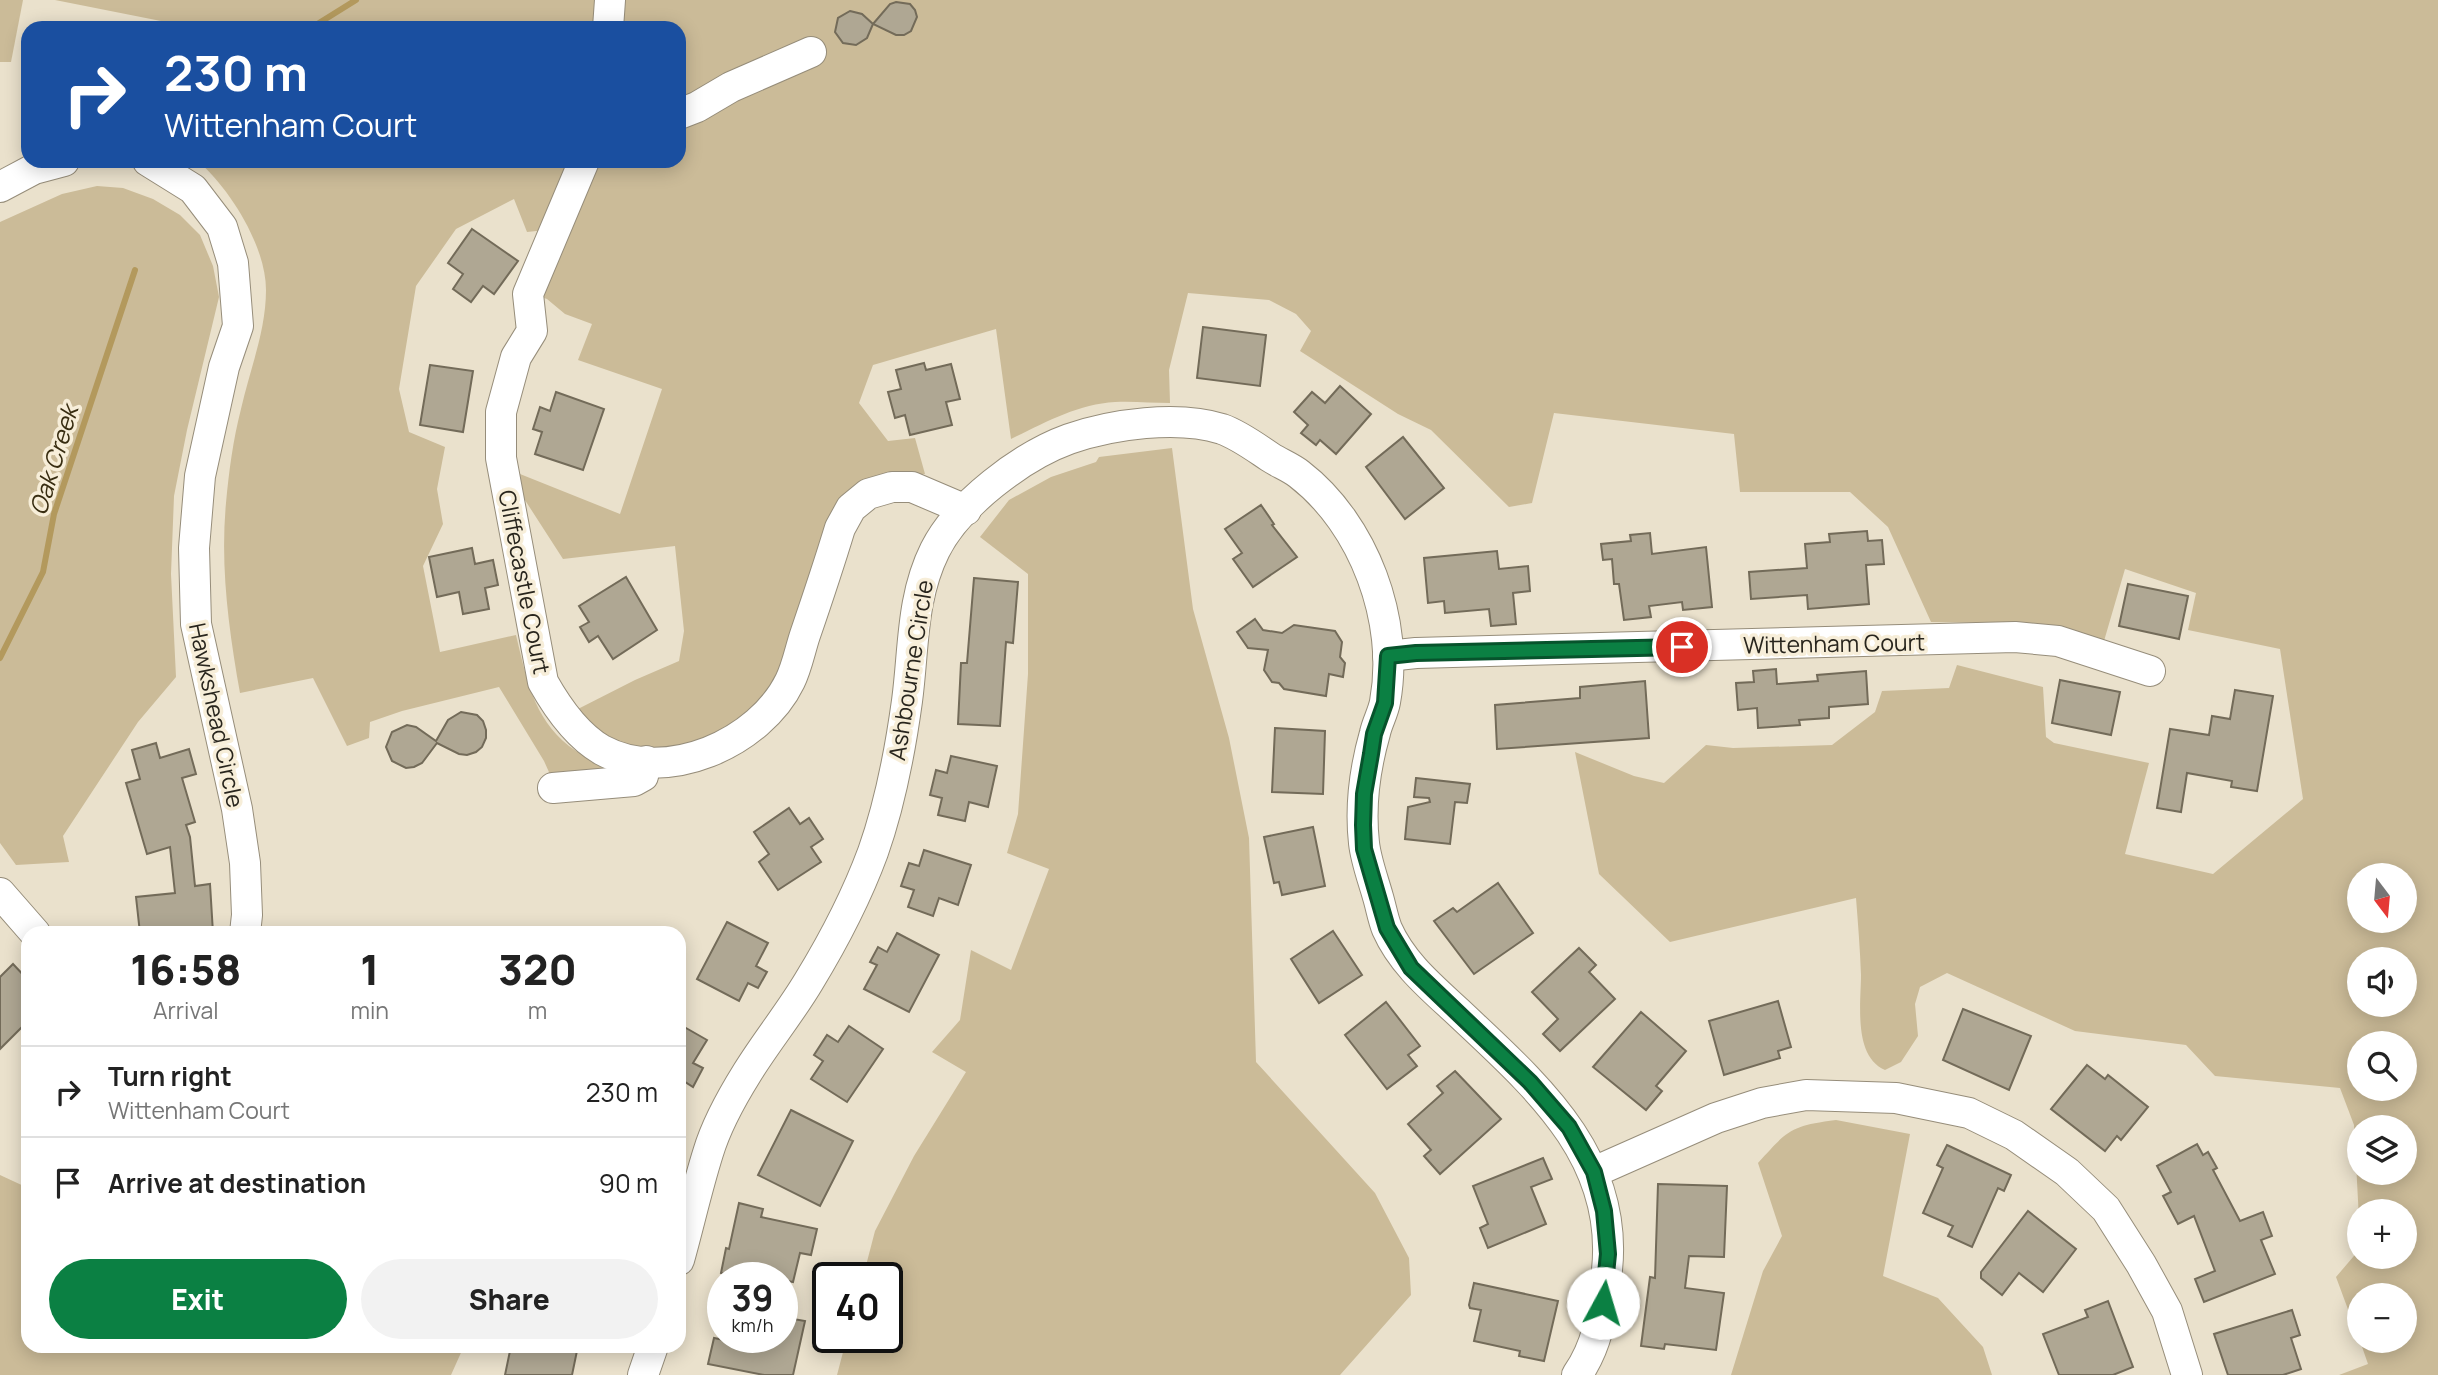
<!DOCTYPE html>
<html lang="en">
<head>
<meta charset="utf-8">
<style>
	body { margin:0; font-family:Manrope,sans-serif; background:#f2f2f2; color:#222; height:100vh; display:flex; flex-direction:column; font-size:26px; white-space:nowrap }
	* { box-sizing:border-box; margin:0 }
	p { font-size:23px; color:#767676 }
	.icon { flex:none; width:38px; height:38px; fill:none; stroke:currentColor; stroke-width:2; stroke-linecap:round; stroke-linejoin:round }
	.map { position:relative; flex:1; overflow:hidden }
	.panel { position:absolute; left:21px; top:926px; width:665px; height:427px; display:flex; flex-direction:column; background:#fff; border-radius:21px; box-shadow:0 4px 18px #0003 }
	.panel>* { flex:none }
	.top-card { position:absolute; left:21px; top:21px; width:665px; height:147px; border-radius:21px; box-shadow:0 4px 18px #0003; background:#1a4fa0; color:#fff; overflow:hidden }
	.needle { width:46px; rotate:164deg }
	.fabs { position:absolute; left:2347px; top:863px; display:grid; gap:14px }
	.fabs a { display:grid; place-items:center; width:70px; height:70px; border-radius:50%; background:#fff; box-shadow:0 4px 18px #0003; font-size:35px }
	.speed { position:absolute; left:707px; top:1262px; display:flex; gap:14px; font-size:35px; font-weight:700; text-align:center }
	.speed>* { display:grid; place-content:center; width:91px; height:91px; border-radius:50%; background:#fff; box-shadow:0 4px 18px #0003; line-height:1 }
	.speed small { font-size:18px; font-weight:400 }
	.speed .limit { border:4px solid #111; border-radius:10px; background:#fff; color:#111 }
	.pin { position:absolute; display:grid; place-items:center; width:60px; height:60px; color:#fff; margin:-30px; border:4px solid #fff; border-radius:50%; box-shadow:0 2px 7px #0007 }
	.me { position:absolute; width:77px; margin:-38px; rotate:6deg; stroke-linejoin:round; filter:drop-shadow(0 0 5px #0008) }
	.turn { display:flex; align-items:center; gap:24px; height:147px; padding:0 28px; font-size:32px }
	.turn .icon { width:91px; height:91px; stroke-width:2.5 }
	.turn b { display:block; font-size:49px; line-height:60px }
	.eta { display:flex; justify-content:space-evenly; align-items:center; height:119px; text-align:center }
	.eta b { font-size:42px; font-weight:800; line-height:49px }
	.action { display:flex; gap:14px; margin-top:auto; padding:14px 28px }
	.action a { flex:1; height:80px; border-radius:42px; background:#0b8043; color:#fff; font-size:28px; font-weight:800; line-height:80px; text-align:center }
	.action a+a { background:#f2f2f2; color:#222 }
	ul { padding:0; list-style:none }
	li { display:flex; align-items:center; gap:21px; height:91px; padding:0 28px; border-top:2px solid #e0e0e0 }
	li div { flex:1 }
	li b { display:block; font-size:26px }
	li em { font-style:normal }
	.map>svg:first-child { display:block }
</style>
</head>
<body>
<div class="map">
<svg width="2438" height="1375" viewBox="0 0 2438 1375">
	<rect width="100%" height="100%" fill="#eae1cc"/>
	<!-- green -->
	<g fill="#cbbb98" fill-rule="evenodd">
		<path d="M0,0h23l-12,62h-11z"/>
		<path d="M55,0h2383v1375h-99l29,-11 -8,-23 44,-1v-45h-45v44l-23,-62 23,-27v6h45v-45h-45v8l-5,-94 -14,-37 -125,-12 -29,-31 -111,-14 -128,-58 -27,14 -5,17 3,32 -17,26 -16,8c-32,-14 -24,-67 -24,-95 -1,-26 -3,-52 -5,-77l-186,44 -71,-68 -24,-122 59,24 30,7 42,-38 27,3 99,-3 43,-33 7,-21 67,-3 8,-23 86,22 3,50 8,6 95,20 -24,91 88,20 90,-75 -23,-150 -92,-19 8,-37 -71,-24 -21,72 -96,-18 -77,-1 -43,-95 -38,-35h-110l-6,-58 -180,-21 -22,90 -23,4 -78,-77 -33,-16 -98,-63 11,-20 -15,-17 -27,-14 -81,-7 -19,77 1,33c-18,0 -37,-2 -55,-1 -37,2 -71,21 -104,37l-15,-110 -123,36 -14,38 29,38 27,-3 10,36 -36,3 -17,5 -97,201 -18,25 -46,31 -55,11 -45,-8 -37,-31 61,-31 44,-19 5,-30 -9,-85 -112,13 -40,-62 -3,-23 100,40 42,-125 -84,-29 14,-36 -27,-10 -18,-15 -27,-9 26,-60 -19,2 -13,-33 -58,30 -40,57 -17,103 10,43 36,15 -8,42 6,35 -20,42 17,86 76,-17c10,41 17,83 53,111 14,11 32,18 48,27l-64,8 -9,-20 -45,-74 -97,24 -32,11 -1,16 -22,8 -34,-68 -73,15c-11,-62 -20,-126 -14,-190 3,-32 7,-63 15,-94 9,-40 25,-78 25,-119 0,-44 -36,-101 -68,-129h481v-133h-505l-3,-5zM2359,875h45v45h-45zM2359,959h45v45h-45zM2359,1043h45v45h-45zM2359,1127h45v45h-45z"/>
		<path d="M97,186l26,2 30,11 27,16 20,20 13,31 6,31 -32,133 -13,66 -3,78 5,103 -38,45 -75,114 6,26 -53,3 -16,-22v-621l62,-28z"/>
		<path d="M1172,448l21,161 36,129 20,100 7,224 119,131 34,65 2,37 -71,80h-503l10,-38h40v-59l-24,-1 12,-46 39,-75 52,-84 -34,-20 28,-32 11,-70 40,20 38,-101 -42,-16 11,-39 10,-140v-100l-48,-37 29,-37 42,-23 45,-15 3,-5z"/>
		<path d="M1836,1120l74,14 -27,142 55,22 45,49 9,28h-261l32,-104 19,-35 -24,-73c30,-33 32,-37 78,-43z"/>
		<path d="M0,1175l28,13v158h436l-13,29h-451z"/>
	</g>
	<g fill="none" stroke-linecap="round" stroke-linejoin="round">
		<!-- stream -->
		<g stroke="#b3995d" stroke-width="6">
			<path d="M311,28l45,-28"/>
			<path d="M0,658l43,-86 11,-58 81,-244"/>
		</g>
	</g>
	<!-- building -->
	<g fill="#afa793" stroke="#736b59" stroke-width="2">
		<path d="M896,2l14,2 5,6 2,7 -6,14 -7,4h-8l-23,-11 17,-20z"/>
		<path d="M850,11l12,3 11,10 -6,14 -11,7 -13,-2 -8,-11 3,-14z"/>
		<path d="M472,229l46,32 -24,33 -11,-8 -12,16 -18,-13 10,-15 -15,-11z"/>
		<path d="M1203,327l63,8 -6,51 -63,-8z"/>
		<path d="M924,363l2,7 25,-6 9,35 -14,3 6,23 -42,10 -5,-20 -10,3 -7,-26 13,-3 -5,-19z"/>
		<path d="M430,365l43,6 -10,61 -43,-7z"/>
		<path d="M1340,386l31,28 -35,40 -16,-14 -4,5 -15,-12 7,-8 -14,-13 18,-20 13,11z"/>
		<path d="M556,392l48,17 -21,61 -48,-16 7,-22 -9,-3 7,-22 10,4z"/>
		<path d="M1403,437l41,51 -39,31 -39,-52z"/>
		<path d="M1261,505l13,19 -2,1 25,32 -44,30 -20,-28 9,-6 -17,-24z"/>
		<path d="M1867,531l1,10 14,-1 2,24 -18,1 3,39 -61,5 -1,-14 -56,4 -2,-27 58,-4 -2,-24 25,-2 -1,-8z"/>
		<path d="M1650,533l2,21 54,-7 6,60 -29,3 -1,-8 -33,4 2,11 -27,3 -5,-36h-5l-2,-25 -9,1 -2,-16 30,-3 -1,-6z"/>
		<path d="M472,548l3,16 18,-4 5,25 -13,3 4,21 -26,5 -4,-22 -22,5 -8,-40z"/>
		<path d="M1497,551l2,18 29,-3 2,25 -17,2 3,31 -25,2 -2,-17 -44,4 -1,-12 -16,2 -4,-45z"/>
		<path d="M626,577l31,53 -44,29 -15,-23 -9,6 -9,-15 9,-5 -10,-16z"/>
		<path d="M974,578l44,4 -5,61 -7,-1 -6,84 -42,-2 3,-61h6z"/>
		<path d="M2128,584l60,12 -9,43 -60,-13z"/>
		<path d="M1255,619l8,11 19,3 12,-8 41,6 7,11 -2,15 5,6 -2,14 -14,-3 -3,22 -42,-7 -5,-6 -7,-1 -8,-12 4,-20 -20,-2 -11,-16z"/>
		<path d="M1776,669l1,15 41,-3 -1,-6 49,-4 2,33 -39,3v11l-30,2 1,5 -42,3 -1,-20 -19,2 -2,-27 18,-1 -1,-11z"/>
		<path d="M2060,680l60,12 -9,43 -59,-12z"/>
		<path d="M1645,681l4,57 -152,11 -2,-44 85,-7v-11z"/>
		<path d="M2235,690l38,6 -16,95 -26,-4 1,-6 -45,-8 -6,39 -24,-4 13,-79 39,6 3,-19 18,3z"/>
		<path d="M461,712l16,3 6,6 3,9v8l-4,9 -6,5 -9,3 -8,-1 -22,-11 -15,20 -8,4 -8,1 -14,-7 -6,-14 6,-15 15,-7 9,2 20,14 12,-21z"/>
		<path d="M1275,728l50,3 -2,63 -51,-2z"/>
		<path d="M156,743l4,15 29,-9 7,25 -14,4 13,44 -9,3 4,12 5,49 15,-2 3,49h-73l-4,-36 39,-4 -5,-46 -23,7 -21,-71 14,-4 -8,-29z"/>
		<path d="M951,756l46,10 -9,41 -19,-5 -4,19 -27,-6 4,-17 -12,-3 6,-25 11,3z"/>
		<path d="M1416,778l54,6 -3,19 -12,-1 -5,42 -45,-5 3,-32 22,-5 -1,-4 -15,-1z"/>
		<path d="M789,808l11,16 9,-6 14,21 -12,8 10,15 -43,28 -19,-28 10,-8 -15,-22z"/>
		<path d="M1313,827l12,59 -43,9 -3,-13 -5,1 -10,-46z"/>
		<path d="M924,850l47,15 -13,40 -19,-7 -6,18 -25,-9 6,-17 -13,-4 8,-23 10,3z"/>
		<path d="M1498,883l35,50 -59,41 -40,-53 19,-13 4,4z"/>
		<path d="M727,922l41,21 -12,23 11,6 -9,16 -10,-5 -9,18 -42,-22z"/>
		<path d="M1333,931l29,44 -43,28 -28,-44z"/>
		<path d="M897,933l42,22 -30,57 -45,-23 13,-24 -7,-3 8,-15 9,5z"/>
		<path d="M1579,948l17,17 -7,7 26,27 -55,52 -17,-17 15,-15 -26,-27z"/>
		<path d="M13,964l15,16v41l-28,28v-72z"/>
		<path d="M1778,1001l13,46 -13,4 2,7 -56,17 -15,-54z"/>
		<path d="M1386,1002l34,44 -12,9 9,11 -30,23 -42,-54z"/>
		<path d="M1963,1009l68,27 -22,54 -66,-30z"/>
		<path d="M1641,1012l45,39 -30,35 6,5 -16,19 -53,-43z"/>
		<path d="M679,1024l28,16 -14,23 10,5 -10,19 -11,-7 -3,6z"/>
		<path d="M849,1026l34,23 -36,53 -36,-23 12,-18 -9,-6 13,-20 11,7z"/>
		<path d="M2087,1065l18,14 3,-4 40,32 -27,33 -4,-4 -12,15 -54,-42z"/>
		<path d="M1455,1071l46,48 -61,55 -16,-18 7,-6 -23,-26 35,-31 -6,-7z"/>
		<path d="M791,1110l62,31 -33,65 -62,-31z"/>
		<path d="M2197,1144l6,11 5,-3 9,16 -4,2 27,51 23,-9 9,24 -11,4 14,34 -71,28 -9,-23 20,-8 -21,-55 -16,8 -15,-28 8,-4 -14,-26z"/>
		<path d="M1947,1145l64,30 -7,16 -6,-3 -26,59 -24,-11 5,-10 -30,-13 20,-45 -6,-3z"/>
		<path d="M1543,1158l9,21 -21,8 15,37 -58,24 -8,-20 8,-4 -15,-38z"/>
		<path d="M1658,1184l69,2 -3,71 -35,-1 -4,32 39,5 -8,57 -51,-6 -1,5 -23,-3 9,-69 5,1z"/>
		<path d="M739,1203l24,6 -2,8 56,12 -6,26 -11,-2 -7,29 -11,-2v-2l-37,-6 -1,6 -23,-5 5,-25 3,1z"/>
		<path d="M2028,1211l48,38 -33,43 -24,-19 -17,22 -21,-17v-6z"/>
		<path d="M1474,1283l84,18 -14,60 -25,-5 1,-5 -46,-10 7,-31 -11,-2 -1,-3z"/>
		<path d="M2108,1301l25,66 -20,8h-54l-16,-41 45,-17 -3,-7z"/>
		<path d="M2292,1310l8,25 -9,3 10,31 -18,6h-55l-14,-41z"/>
		<path d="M782,1317l23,4 -12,54h-29l-56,-11 6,-26 20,4 1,-5h47z"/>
		<path d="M511,1346h67l-6,29h-67z"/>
	</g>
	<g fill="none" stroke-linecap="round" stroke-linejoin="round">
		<defs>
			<g id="minor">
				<path d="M608,28l2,-28"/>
				<path d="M679,114l18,-7 34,-20 80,-35"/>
				<path d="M148,161l45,28 29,38 11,36 5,63 -14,41 -24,109 -6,72 2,76 41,185 8,54 2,52 -2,18"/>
				<path d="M584,161l-56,133 4,37 -16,26 -15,55v46l42,224c14,25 33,53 59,68 64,35 158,-7 188,-69 7,-14 10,-31 15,-46 12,-35 24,-71 35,-107l11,-20 17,-14 24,-7h20l54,23"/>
				<path d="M0,187l34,-18 30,-8"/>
				<path d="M1388,656l28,-3 599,-16 43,4 92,30"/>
				<path d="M553,788l81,-7 9,-5 3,-15"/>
				<path d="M0,893l35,40"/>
				<path d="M1594,1172l122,-54 46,-15 44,-8 90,3 73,15 45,22 53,37 39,37 35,55 26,47 20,64"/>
				<path d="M679,1260c10,-36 18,-72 29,-107 8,-27 24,-56 39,-80 19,-31 43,-60 62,-92 25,-41 47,-83 64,-129 17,-48 27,-100 34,-151 7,-52 4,-103 28,-151 23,-46 87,-94 134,-111 43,-15 109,-24 153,-10 17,6 33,18 48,28 9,6 20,10 29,17 65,50 101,147 86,228 -2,11 -8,21 -10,31 -10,35 -15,74 -11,110 2,18 9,36 14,54 3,10 5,22 9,32 15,34 44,58 71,83 76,72 161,143 149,258 -5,39 -7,72 -30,105"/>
				<path d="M643,1375l10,-29"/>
			</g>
		</defs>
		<!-- minor casing -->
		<use href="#minor" stroke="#968d7a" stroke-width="32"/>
		<!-- minor -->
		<use href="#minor" stroke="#fff" stroke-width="30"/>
	</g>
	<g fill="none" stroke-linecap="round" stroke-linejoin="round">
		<defs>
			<path id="route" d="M1603,1303l5,-49 -4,-43 -10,-39 -25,-45 -39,-45 -119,-114 -24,-40 -23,-79 -1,-24 1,-31 7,-40 3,-20 11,-31 3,-47 28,-3 266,-6"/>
		</defs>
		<!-- route casing -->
		<use href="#route" stroke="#07532c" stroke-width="18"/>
		<!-- route -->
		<use href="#route" stroke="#0b8043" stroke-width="12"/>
	</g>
	<g text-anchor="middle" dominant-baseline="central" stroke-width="7" stroke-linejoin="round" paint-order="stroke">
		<!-- street labels -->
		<g font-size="23" fill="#28251d" stroke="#f7eed9">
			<text transform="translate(525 582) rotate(79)">Cliffecastle Court</text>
			<text transform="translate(1834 643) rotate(-1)">Wittenham Court</text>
			<text transform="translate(910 670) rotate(-81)">Ashbourne Circle</text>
			<text transform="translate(217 715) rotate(78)">Hawkshead Circle</text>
		</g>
		<!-- water labels -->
		<g font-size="24" font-style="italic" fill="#382d11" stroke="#f7eed9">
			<text transform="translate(53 460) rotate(-73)">Oak Creek</text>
		</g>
	</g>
</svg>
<div class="fabs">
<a><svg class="needle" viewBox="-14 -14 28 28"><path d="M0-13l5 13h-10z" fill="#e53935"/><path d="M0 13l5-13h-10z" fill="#767676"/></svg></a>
<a><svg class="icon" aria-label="sound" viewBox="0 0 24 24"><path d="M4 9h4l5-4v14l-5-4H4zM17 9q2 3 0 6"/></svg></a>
<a><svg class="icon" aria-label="search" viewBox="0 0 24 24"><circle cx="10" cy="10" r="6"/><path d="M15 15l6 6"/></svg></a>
<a><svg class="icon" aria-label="layers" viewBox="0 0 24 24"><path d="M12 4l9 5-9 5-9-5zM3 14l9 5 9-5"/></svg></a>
<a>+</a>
<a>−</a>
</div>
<div class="speed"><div>39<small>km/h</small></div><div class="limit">40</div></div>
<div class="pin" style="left:1682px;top:647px;background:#d93025"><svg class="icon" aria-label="arrive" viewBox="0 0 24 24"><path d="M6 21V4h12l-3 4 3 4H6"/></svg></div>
<svg class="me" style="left:1603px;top:1303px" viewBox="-20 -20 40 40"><circle r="19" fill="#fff"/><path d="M0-13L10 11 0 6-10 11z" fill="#0b8043"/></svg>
<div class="top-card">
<div class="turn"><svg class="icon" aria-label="right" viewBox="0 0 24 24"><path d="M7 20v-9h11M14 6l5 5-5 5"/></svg><div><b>230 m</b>Wittenham Court</div></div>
</div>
<section class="panel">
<div class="eta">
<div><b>16:58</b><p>Arrival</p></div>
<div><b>1</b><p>min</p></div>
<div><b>320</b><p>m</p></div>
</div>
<ul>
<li><svg class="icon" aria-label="right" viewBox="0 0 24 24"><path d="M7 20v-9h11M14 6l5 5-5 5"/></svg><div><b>Turn right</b><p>Wittenham Court</p></div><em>230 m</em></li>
<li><svg class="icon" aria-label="arrive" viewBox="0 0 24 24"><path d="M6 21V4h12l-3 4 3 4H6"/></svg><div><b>Arrive at destination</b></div><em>90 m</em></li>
</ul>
<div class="action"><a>Exit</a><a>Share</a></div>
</section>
</div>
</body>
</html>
